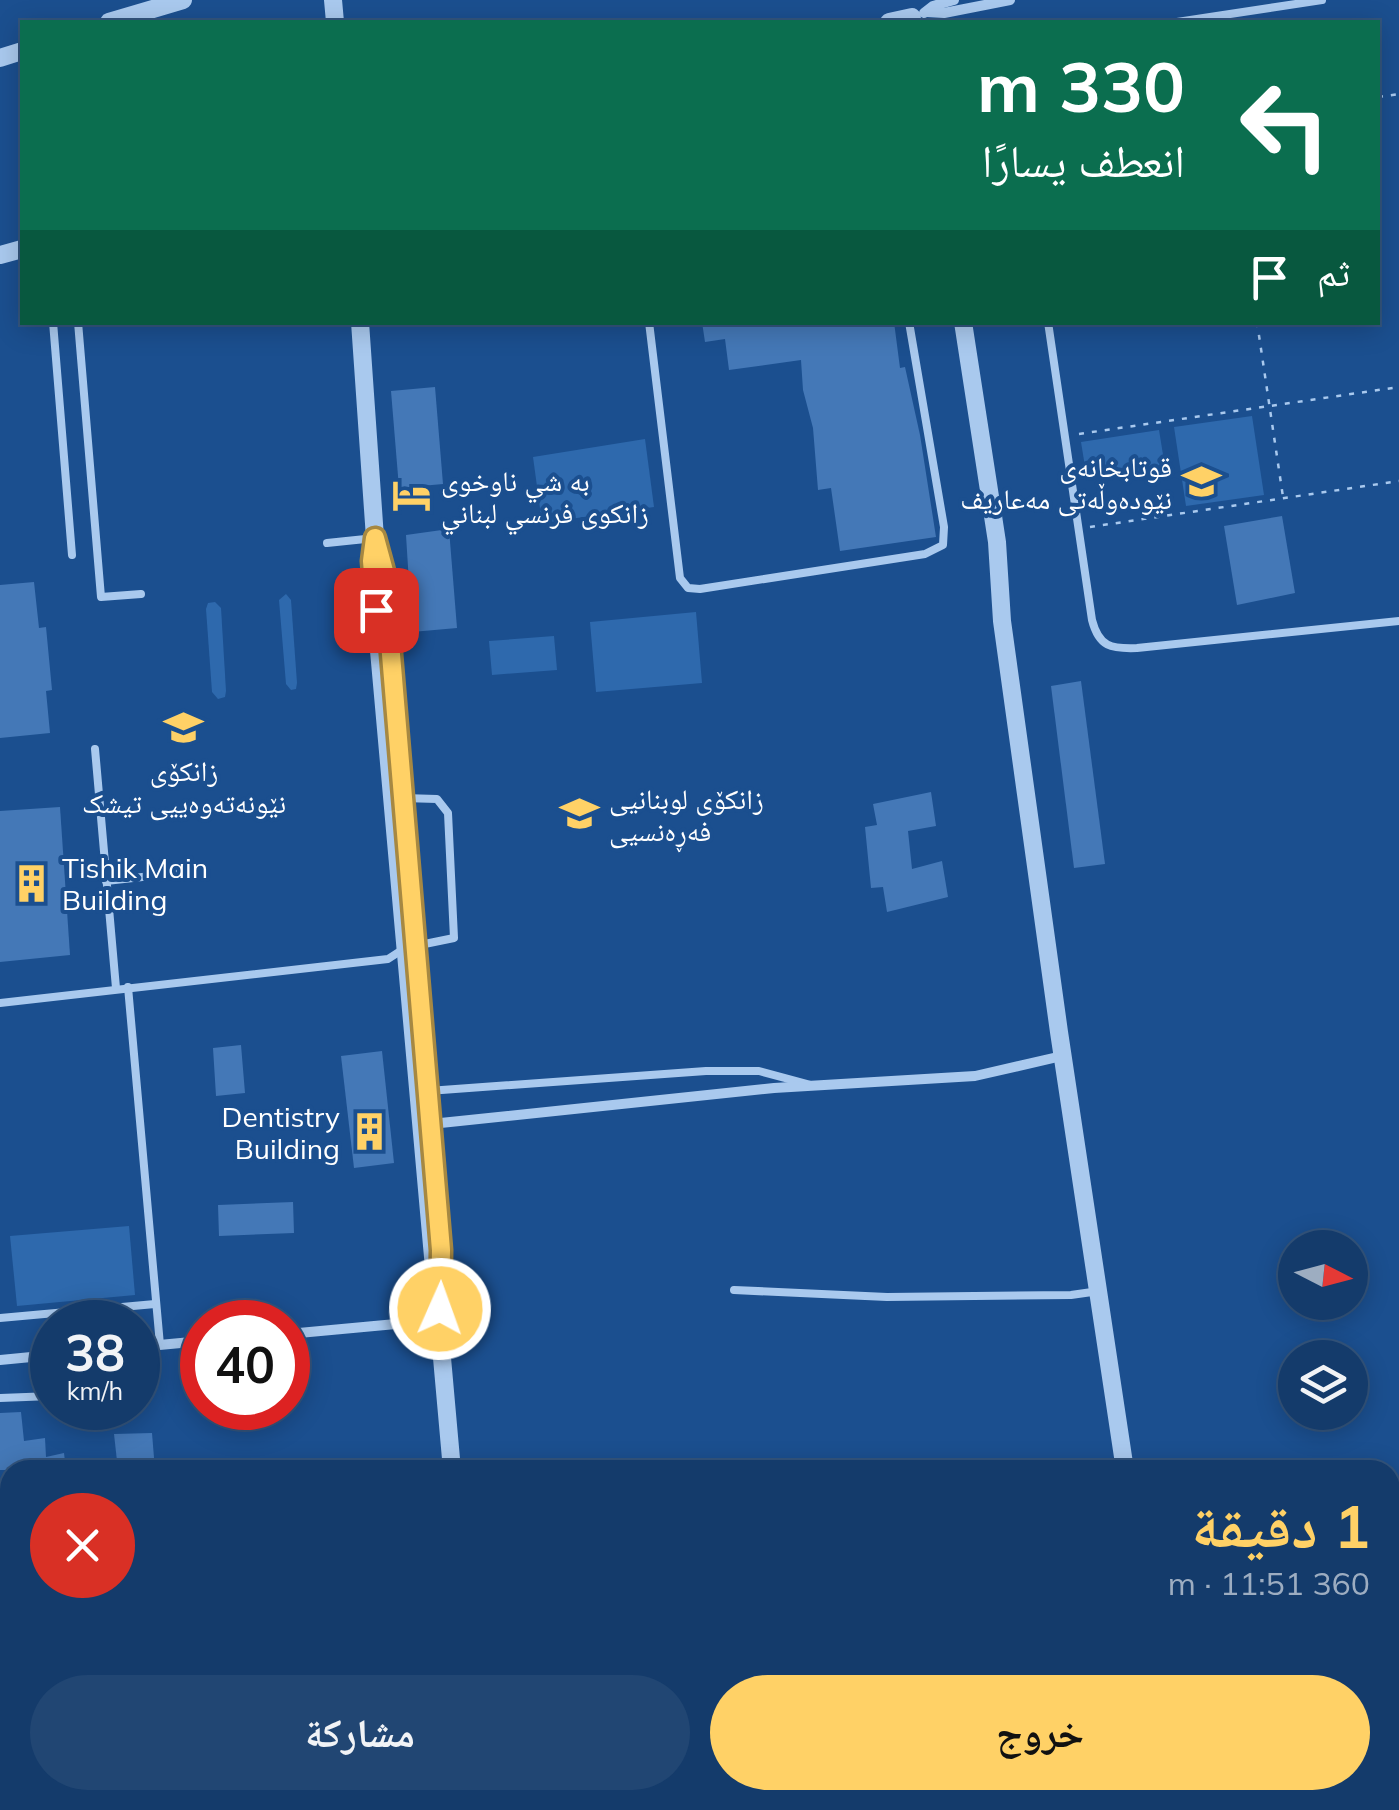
<!DOCTYPE html>
<html lang="ar">
<head>
<meta charset="utf-8">
<style>
	body { margin:0; font-family:Mulish,"Noto Naskh Arabic",sans-serif; background:#214673; color:#f1f3f6; direction:rtl; height:100vh; display:flex; flex-direction:column; font-size:38px; white-space:nowrap }
	* { box-sizing:border-box; margin:0 }
	p { font-size:32px; color:#9dadc1 }
	.icon { flex:none; width:55px; height:55px; fill:none; stroke:currentColor; stroke-width:2; stroke-linecap:round; stroke-linejoin:round }
	.map { position:relative; flex:1; overflow:hidden; direction:ltr }
	.side { position:absolute; left:0px; top:1460px; width:1400px; height:350px; display:flex; flex-direction:column; background:#143b6b; border-radius:30px 30px 0 0; box-shadow:0 5px 25px #0003,0 0 0 2px #33557e; direction:rtl }
	.side>* { flex:none }
	.top-card { position:absolute; left:20px; top:20px; width:1360px; height:305px; border-radius:0px; box-shadow:0 5px 25px #0003,0 0 0 2px #33557e; direction:rtl; background:#0b6e4f; color:#fff; overflow:hidden }
	.needle { width:65px; rotate:96deg }
	.buttons { position:absolute; left:1278px; top:1230px; display:grid; gap:20px }
	.buttons a { display:grid; place-items:center; width:90px; height:90px; border-radius:50%; background:#143b6b; box-shadow:0 5px 25px #0003,0 0 0 2px #33557e; font-size:50px }
	.speed { position:absolute; left:30px; top:1300px; display:flex; gap:20px; font-size:50px; font-weight:700; text-align:center }
	.speed>* { display:grid; place-content:center; width:130px; height:130px; border-radius:50%; background:#143b6b; box-shadow:0 5px 25px #0003,0 0 0 2px #33557e; line-height:1 }
	.speed small { font-size:25px; font-weight:400 }
	.speed .limit { border:15px solid #d22; background:#fff; color:#111 }
	.pin { position:absolute; display:grid; place-items:center; width:85px; height:85px; color:#fff; margin:-42px; border-radius:20px; box-shadow:0 5px 15px #0006 }
	.me { position:absolute; width:110px; margin:-55px; rotate:2deg; stroke-linejoin:round; filter:drop-shadow(0 0 8px #0008) }
	.turn { display:flex; align-items:center; gap:35px; height:210px; padding:0 30px; font-size:45px }
	.turn .icon { width:130px; height:130px; stroke-width:2.5 }
	.turn b { display:block; font-size:70px; line-height:85px }
	.then { display:flex; align-items:center; height:95px; padding:0 30px; background:#0003; gap:20px; font-size:38px }
	.round { display:grid; place-items:center; flex:none; width:105px; height:105px; border-radius:52px; background:#214673 }
	.headline { display:flex; align-items:center; justify-content:space-between; height:170px; padding:0 30px }
	h1 { font-size:60px; font-weight:700; line-height:75px; color:#ffd166 }
	.cta { display:flex; gap:20px; margin-top:auto; padding:20px 30px }
	.cta a { flex:1; height:115px; border-radius:60px; background:#ffd166; color:#111; font-size:40px; font-weight:700; line-height:115px; text-align:center }
	.cta a+a { background:#214673; color:#f1f3f6 }
	.map>svg:first-child { display:block }
</style>
</head>
<body>
<div class="map">
<svg width="1399" height="1810" viewBox="0 0 1399 1810">
	<rect width="100%" height="100%" fill="#1b4f8f"/>
	<!-- green -->
	<g fill="#2e69ad">
		<path d="M1252,416l12,79 -78,11 -12,-79z"/>
		<path d="M1159,430l6,37 -78,12 -6,-37z"/>
		<path d="M645,439l9,68 -112,16 -9,-66z"/>
		<path d="M286,594l5,6 6,83 -1,6 -5,1 -5,-6 -7,-84z"/>
		<path d="M215,602l6,6 5,83 -1,6 -7,2 -6,-7 -6,-83 2,-6z"/>
		<path d="M696,612l6,71 -106,9 -6,-70z"/>
		<path d="M554,636l3,34 -65,5 -3,-34z"/>
		<path d="M129,1226l6,69 -118,11 -7,-70z"/>
	</g>
	<!-- building -->
	<g fill="#4478b7">
		<path d="M702,322h192l6,46 5,-1 15,68 16,102 -96,14 -9,-63 -13,2 -5,-62 -10,-38 -2,-30 -72,10 -4,-31 -20,3z"/>
		<path d="M435,387l8,97 -44,4 -8,-97z"/>
		<path d="M1282,516l13,77 -58,12 -13,-79z"/>
		<path d="M449,529l8,99 -45,4 -6,-97z"/>
		<path d="M34,582l5,46 7,-1 6,63 -6,1 4,42 -50,5v-153z"/>
		<path d="M1081,681l24,183 -31,4 -23,-182z"/>
		<path d="M931,792l5,34 -28,5 4,38 30,-8 6,36 -61,15 -4,-25 -12,1 -6,-61 12,-2 -4,-21z"/>
		<path d="M60,807l10,148 -70,7v-151z"/>
		<path d="M241,1045l4,48 -29,3 -3,-48z"/>
		<path d="M382,1051l12,112 -40,5 -13,-112z"/>
		<path d="M293,1202l1,31 -75,3 -1,-31z"/>
		<path d="M21,1412l3,29 21,-3 1,19 18,-4 2,17h-66v-57z"/>
		<path d="M152,1433l3,37h-37l-4,-36z"/>
	</g>
	<g fill="none" stroke-linecap="round" stroke-linejoin="round">
		<!-- path -->
		<g stroke="#a9c9ee" stroke-width="2.5" stroke-dasharray="5 8" stroke-linecap="butt">
			<path d="M1378,97l21,-3"/>
			<path d="M1257,322l26,175"/>
			<path d="M1079,434l320,-47"/>
			<path d="M1090,527l309,-46"/>
		</g>
		<!-- service -->
		<g stroke="#a9c9ee" stroke-width="8">
			<path d="M1177,22l145,-22"/>
			<path d="M53,322l19,233"/>
			<path d="M78,322l23,275 40,-3"/>
			<path d="M649,322l31,256 8,10 12,1 225,-35 18,-9 1,-18 -35,-205"/>
			<path d="M1048,322l44,298c7,27 19,29 45,28l262,-27"/>
			<path d="M327,543l48,-5"/>
			<path d="M95,749l21,239"/>
			<path d="M106,881l91,-10"/>
			<path d="M128,987l32,358"/>
			<path d="M0,1003l388,-44 17,-11 49,-10 -6,-125 -11,-14 -34,-1"/>
			<path d="M428,1091l278,-20h53l52,14"/>
			<path d="M734,1290l153,7 184,-2 28,-4"/>
			<path d="M0,1318l155,-14"/>
			<path d="M439,1320l25,-5"/>
			<path d="M0,1398l52,-2"/>
			<path d="M0,1575h7l3,6"/>
			<path d="M866,1810l4,-10"/>
		</g>
		<!-- minor -->
		<g stroke="#a9c9ee" stroke-width="10">
			<path d="M927,12l17,1 66,-13"/>
			<path d="M924,13l9,-7 21,-6"/>
			<path d="M431,1124l343,-36 201,-12 87,-20"/>
			<path d="M288,1334l151,-14"/>
			<path d="M138,1347l64,-6"/>
			<path d="M0,1360l52,-5"/>
			<path d="M1390,1798l9,-1"/>
			<path d="M240,1800v10"/>
			<path d="M1292,1810l83,-10"/>
		</g>
		<!-- tertiary -->
		<g stroke="#a9c9ee" stroke-width="18">
			<path d="M333,0l2,22"/>
			<path d="M109,22l74,-22"/>
			<path d="M889,22l23,-5"/>
			<path d="M0,58l22,-7"/>
			<path d="M0,255l22,-6"/>
			<path d="M360,322l15,216 -3,34 80,898"/>
			<path d="M963,322l34,220 5,79 57,411 66,438"/>
			<path d="M479,1800v10"/>
			<path d="M1171,1800l1,10"/>
		</g>
	</g>
	<g fill="none" stroke-linecap="round" stroke-linejoin="round">
		<defs>
			<path id="route" d="M376,610l-4,-49 3,-23 9,33 57,679 -1,59"/>
		</defs>
		<!-- route casing -->
		<use href="#route" stroke="#a68842" stroke-width="25"/>
		<!-- route -->
		<use href="#route" stroke="#ffd166" stroke-width="18"/>
	</g>
	<!-- icons -->
	<defs>
		<symbol id="school-bare" viewBox="-9 -9 18 18"><path d="M0-5L7-2L0 1L-7-2ZM-4 1L0 2.5L4 1V4Q0 6-4 4Z" fill="#ffd166" stroke="#1b4f8f" stroke-width="2.5" paint-order="stroke"/></symbol>
		<symbol id="hotel-bare" viewBox="-9 -9 18 18"><path d="M-6-4.5h1.5V1H6V5H4.5V3h-9V5H-6ZM-4 0a1.8 1.8 0 1 1 3.6 0ZM.5 0V-2.5h3Q6-2.5 6 0Z" fill="#ffd166" stroke="#1b4f8f" stroke-width="2.5" paint-order="stroke"/></symbol>
		<symbol id="university-bare" viewBox="-9 -9 18 18"><path d="M0-5L7-2L0 1L-7-2ZM-4 1L0 2.5L4 1V4Q0 6-4 4Z" fill="#ffd166" stroke="#1b4f8f" stroke-width="2.5" paint-order="stroke"/></symbol>
		<symbol id="building-bare" viewBox="-9 -9 18 18"><path d="M-4-6H4V6H1V3H-1V6H-4ZM-2.5-4.3h1.7v1.8h-1.7ZM.8-4.3h1.7v1.8H.8ZM-2.5-1h1.7V.8h-1.7ZM.8-1h1.7V.8H.8Z" fill="#ffd166" stroke="#1b4f8f" stroke-width="2.5" paint-order="stroke"/></symbol>
	</defs>
	<g fill-rule="evenodd">
		<use href="#school-bare" x="1174" y="454" width="55" height="55"/>
		<use href="#hotel-bare" x="384" y="468" width="55" height="55"/>
		<use href="#university-bare" x="156" y="700" width="55" height="55"/>
		<use href="#university-bare" x="552" y="786" width="55" height="55"/>
		<use href="#building-bare" x="4" y="856" width="55" height="55"/>
		<use href="#building-bare" x="342" y="1104" width="55" height="55"/>
	</g>
	<g text-anchor="middle" dominant-baseline="central" stroke-width="8" stroke-linejoin="round" paint-order="stroke">
		<!-- poi labels -->
		<g font-size="28" fill="#fff" stroke="#1b4f8f" text-anchor="start">
			<text x="1172" y="466" text-anchor="end">قوتابخانەی<tspan x="1172" dy="32">نێودەوڵەتی مەعاریف</tspan></text>
			<text x="441" y="480">به شي ناوخوى<tspan x="441" dy="32">زانكوى فرنسي لبناني</tspan></text>
			<text x="184" y="770" text-anchor="middle">زانکۆی<tspan x="184" dy="32">نێونەتەوەییی تیشک</tspan></text>
			<text x="609" y="798">زانکۆی لوبنانیی<tspan x="609" dy="32">فەڕەنسیی</tspan></text>
			<text x="62" y="867">Tishik Main<tspan x="62" dy="32">Building</tspan></text>
			<text x="340" y="1116" text-anchor="end">Dentistry<tspan x="340" dy="32">Building</tspan></text>
		</g>
	</g>
</svg>
<div class="buttons">
<a><svg class="needle" viewBox="-14 -14 28 28"><path d="M0-13l5 13h-10z" fill="#e53935"/><path d="M0 13l5-13h-10z" fill="#9dadc1"/></svg></a>
<a><svg class="icon" aria-label="layers" viewBox="0 0 24 24"><path d="M12 4l9 5-9 5-9-5zM3 14l9 5 9-5"/></svg></a>
</div>
<div class="speed"><div>38<small>km/h</small></div><div class="limit">40</div></div>
<div class="pin" style="left:376px;top:610px;background:#d93025"><svg class="icon" aria-label="arrive" viewBox="0 0 24 24"><path d="M6 21V4h12l-3 4 3 4H6"/></svg></div>
<svg class="me" style="left:440px;top:1309px" viewBox="-20 -20 40 40"><circle r="17" fill="#ffd166" stroke="#fff" stroke-width="3"/><path d="M0-11L8 9 0 5-8 9z" fill="#fff"/></svg>
<div class="top-card">
<div class="turn"><svg class="icon" aria-label="left" viewBox="0 0 24 24"><path d="M17 20v-9H6M10 6l-5 5 5 5"/></svg><div><b>330 m</b>انعطف يسارًا</div></div>
<div class="then">ثم<svg class="icon" aria-label="arrive" viewBox="0 0 24 24"><path d="M6 21V4h12l-3 4 3 4H6"/></svg></div>
</div>
<section class="side">
<div class="headline"><div><h1>1 دقيقة</h1><p>360 m · 11:51</p></div><a class="round" style="background:#d93025;color:#fff"><svg class="icon" aria-label="close" viewBox="0 0 24 24"><path d="M6 6l12 12M18 6L6 18"/></svg></a></div>
<div class="cta"><a>خروج</a><a>مشاركة</a></div>
</section>
</div>
</body>
</html>
